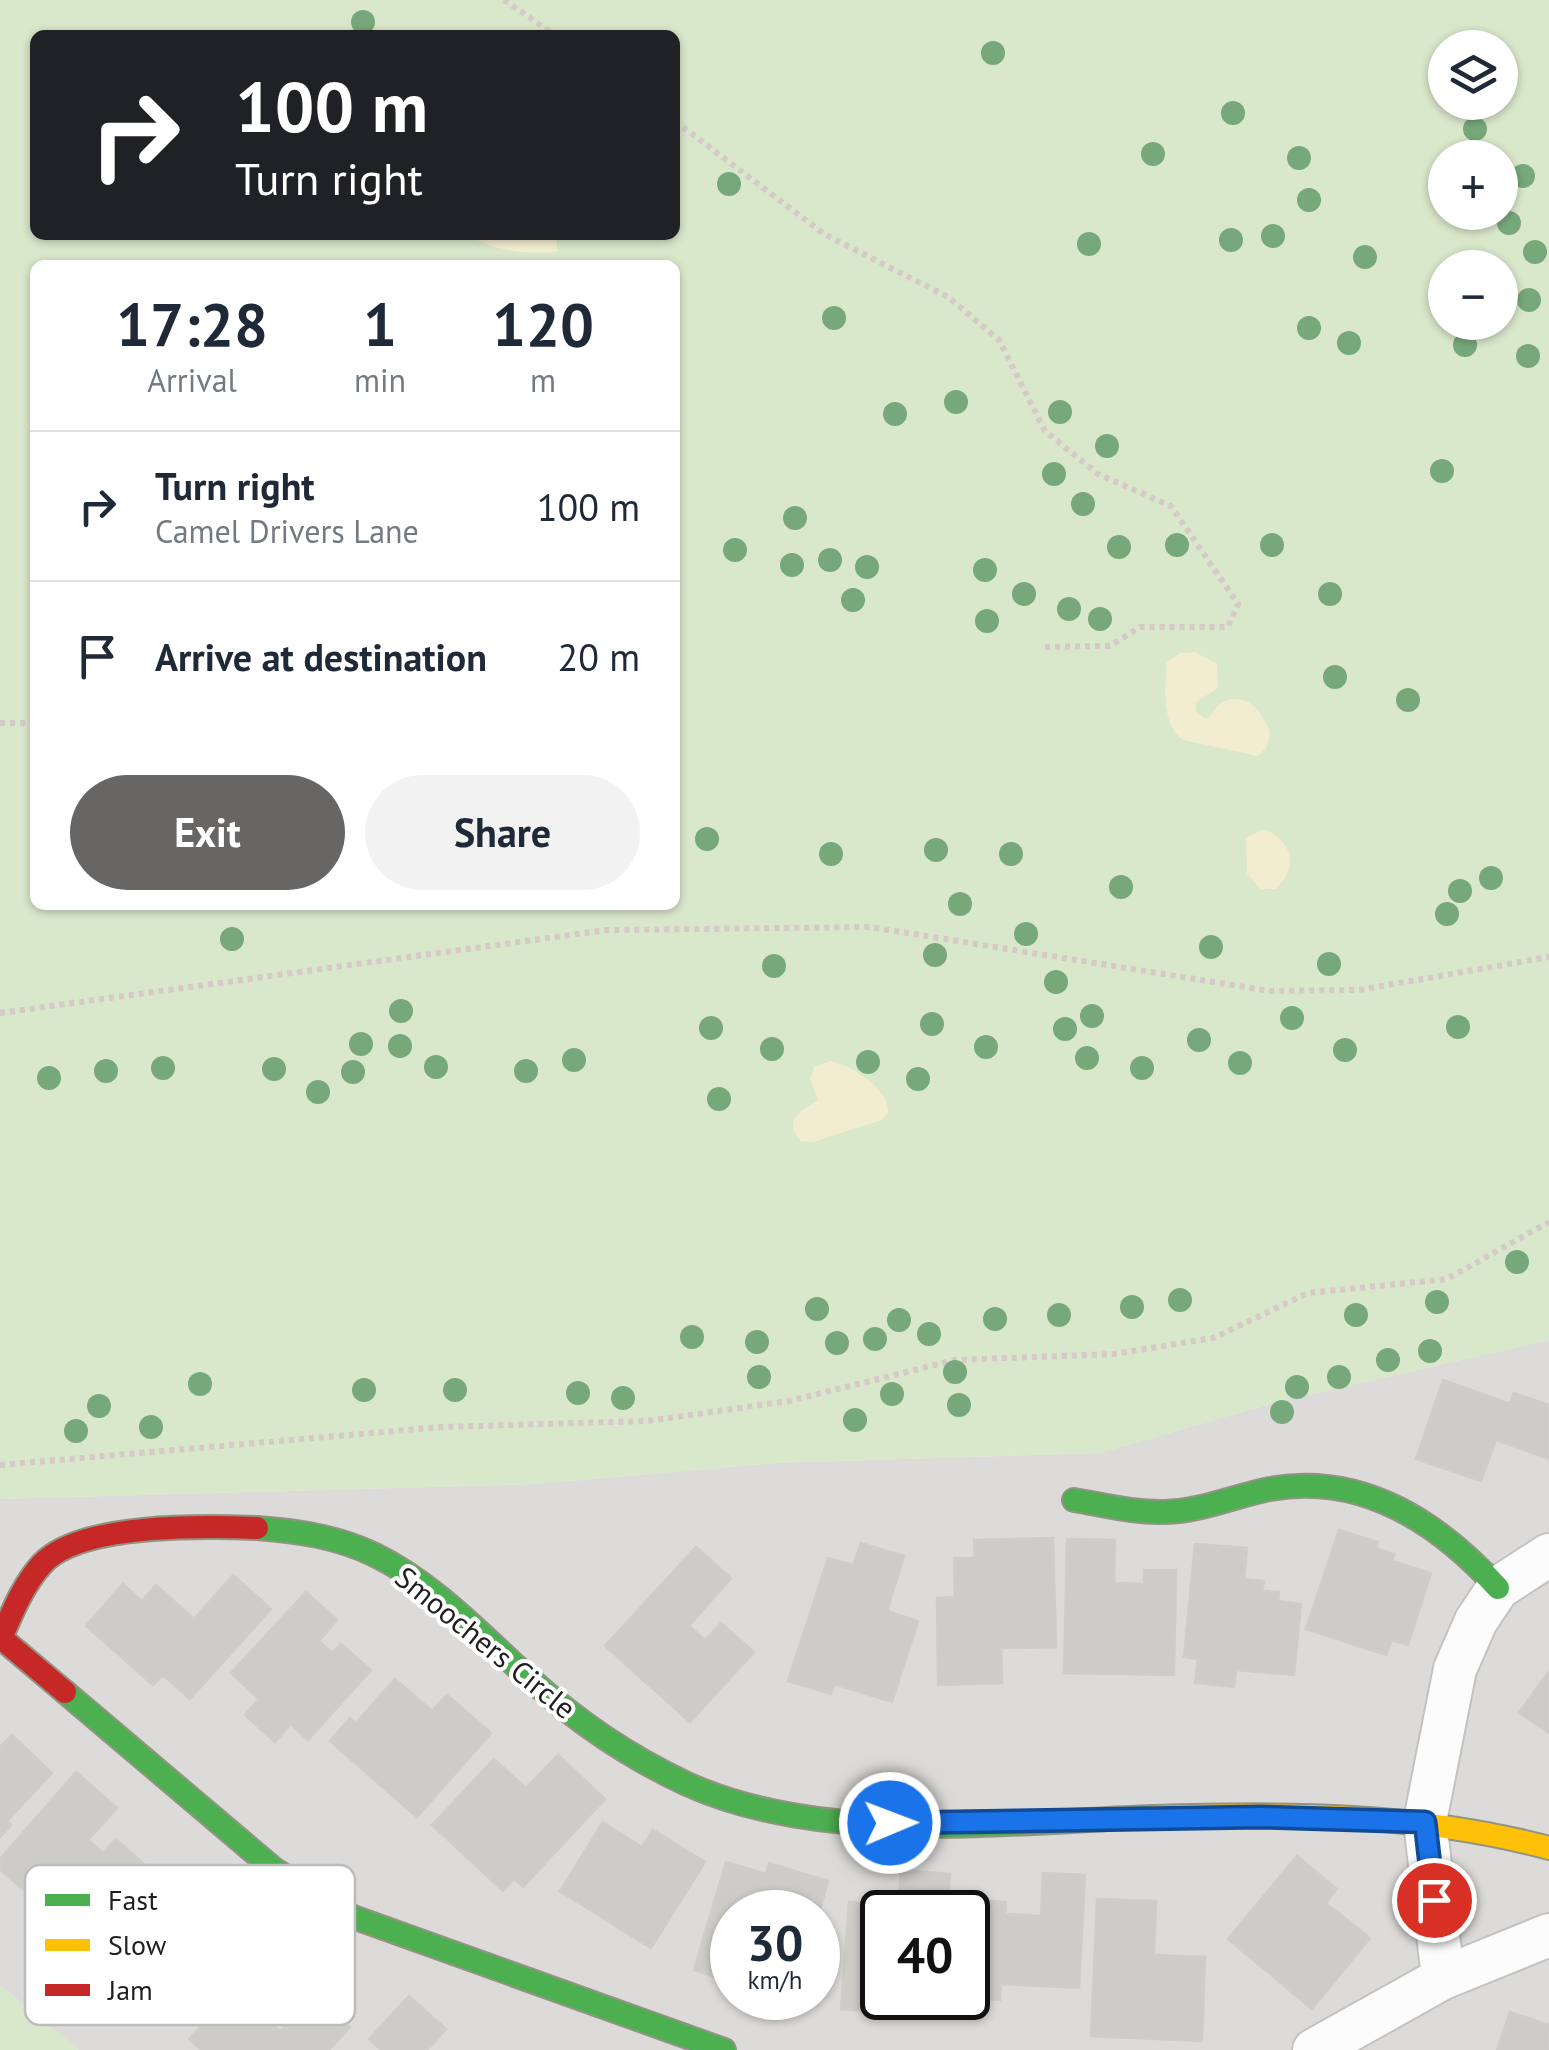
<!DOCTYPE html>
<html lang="en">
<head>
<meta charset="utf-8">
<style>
	body { margin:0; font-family:"PT Sans",sans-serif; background:#f2f2f3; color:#1f2937; height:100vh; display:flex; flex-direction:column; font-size:38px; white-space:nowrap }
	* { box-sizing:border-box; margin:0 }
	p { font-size:32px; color:#747a83 }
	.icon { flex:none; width:55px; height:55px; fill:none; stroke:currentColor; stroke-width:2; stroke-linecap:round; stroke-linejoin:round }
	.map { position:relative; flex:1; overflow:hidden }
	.panel { position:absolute; left:30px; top:260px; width:650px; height:650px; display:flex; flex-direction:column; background:#fff; border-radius:15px; box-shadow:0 2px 8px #0004 }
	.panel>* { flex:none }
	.banner { position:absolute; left:30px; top:30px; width:650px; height:210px; border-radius:15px; box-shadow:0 2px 8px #0004; background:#202124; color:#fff; overflow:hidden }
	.tools { position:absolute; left:1428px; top:30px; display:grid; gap:20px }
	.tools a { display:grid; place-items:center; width:90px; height:90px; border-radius:50%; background:#fff; box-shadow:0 2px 8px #0004; font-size:50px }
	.speed { position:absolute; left:710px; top:1890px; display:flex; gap:20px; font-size:50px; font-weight:700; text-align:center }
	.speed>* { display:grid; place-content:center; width:130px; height:130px; border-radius:50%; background:#fff; box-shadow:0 2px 8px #0004; line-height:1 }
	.speed small { font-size:25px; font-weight:400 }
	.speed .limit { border:5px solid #111; border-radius:15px; background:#fff; color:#111 }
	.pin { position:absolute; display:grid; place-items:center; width:85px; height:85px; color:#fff; margin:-42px; border:5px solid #fff; border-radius:50%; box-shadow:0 2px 10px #0007 }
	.me { position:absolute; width:110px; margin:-55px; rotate:89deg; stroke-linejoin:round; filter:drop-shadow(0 0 8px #0008) }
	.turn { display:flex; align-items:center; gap:35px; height:210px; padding:0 40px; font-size:45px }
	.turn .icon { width:130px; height:130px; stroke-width:2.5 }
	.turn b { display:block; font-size:70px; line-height:85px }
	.eta { display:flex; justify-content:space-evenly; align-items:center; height:170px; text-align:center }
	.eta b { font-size:60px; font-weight:800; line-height:70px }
	.button { display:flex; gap:20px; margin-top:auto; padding:20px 40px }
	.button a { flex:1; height:115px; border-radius:60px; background:#676665; color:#fff; font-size:40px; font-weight:800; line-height:115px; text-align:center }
	.button a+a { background:#f2f2f3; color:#1f2937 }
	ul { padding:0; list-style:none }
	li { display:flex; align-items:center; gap:30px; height:150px; padding:0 40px; border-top:2px solid #e0e1e3 }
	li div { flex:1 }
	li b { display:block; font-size:38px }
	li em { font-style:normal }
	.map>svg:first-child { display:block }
</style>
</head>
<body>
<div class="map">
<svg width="1549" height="2050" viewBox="0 0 1549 2050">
	<rect width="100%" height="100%" fill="#ecebe8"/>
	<!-- residential -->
	<path fill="#dcdbd9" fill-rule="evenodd" d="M1549,1340v710h-1470l-79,-65v-486l536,-15 238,-21 326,-10 177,-51zM732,1912h86v86h-86zM882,1912h86v86h-86z"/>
	<!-- grass -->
	<g fill="#d9e7ca" fill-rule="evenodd">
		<path d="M0,0h1549v1340l-272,62 -176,51 -327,10 -238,21 -536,15zM35,35h640v200h-640zM1445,48h55v54h-55zM1445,158h55v54h-55zM35,265h640v640h-640zM1445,268h55v54h-55z"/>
		<path d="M0,1985l79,65h-79z"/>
	</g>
	<!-- sand -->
	<g fill="#f2ecd0">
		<path d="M471,235h86v16c-19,5 -74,-1 -86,-16z"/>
		<path d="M1195,652l22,12 1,24 -22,14v10l10,7c7,-5 11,-15 19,-18 23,-10 40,14 45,32l-3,14 -9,9 -75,-16c-22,-15 -18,-55 -16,-78l13,-9z"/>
		<path d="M1263,829c29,10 36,38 13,60h-15l-14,-15 -1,-36z"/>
		<path d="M830,1061c22,4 61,29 58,53l-6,6 -69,22 -13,-1c-17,-22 1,-30 18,-41l-8,-21 4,-12z"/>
	</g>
	<!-- building -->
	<g fill="#cdccc9" stroke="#cfcdca" stroke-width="2.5">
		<path d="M1443,1380l67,24 4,-11 35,12v54l-53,-19 -15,41 -65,-22z"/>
		<path d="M1339,1530l39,12 -2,6 18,6 -2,7 39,12 -23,72 -16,-5 -6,15 -80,-26z"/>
		<path d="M1053,1538l3,109 -55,1 1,35 -64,2 -1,-87 18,-1 -1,-39h21l-1,-18z"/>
		<path d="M1067,1539l48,1 -1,43 30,1v-14h32l-2,105 -110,-2z"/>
		<path d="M861,1543l43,13 -17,55 31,10 -26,81 -58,-18 -3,10 -43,-13 40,-123 25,7z"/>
		<path d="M1195,1544l52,4 -3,31 20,2 -2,10 17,1 -1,9 23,3 -7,71 -58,-5 -2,17 -39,-4 3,-24 -14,-2z"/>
		<path d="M696,1547l35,31 -42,48 16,14 16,-17 33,29 -64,70 -85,-76z"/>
		<path d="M233,1575l38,34 -81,90 -27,-24 -10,10 -67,-59 37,-42 19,17 14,-16 38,34z"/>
		<path d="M306,1592l31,28 -18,21 13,12 9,-9 30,26 -63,70 -17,-16 -16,18 -30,-27 14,-16 -28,-26z"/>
		<path d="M1549,1671v62l-30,-20z"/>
		<path d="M395,1679l37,32 15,-16 44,38 -74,84 -87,-76 20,-23 6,5z"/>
		<path d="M12,1735l40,38 -45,48 4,4 -11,12v-90z"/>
		<path d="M558,1755l47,44 -82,88 -9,-8 -11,12 -71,-66 62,-66 32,29z"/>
		<path d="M76,1772l41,36 -29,32 15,13 13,-14 30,27 -9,11 22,19 -11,13 14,12 32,-36 41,36 -78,89 -82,-71 9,-10 -49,-43 -7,8 -28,-25v-10z"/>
		<path d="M603,1822l39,25 11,-17 52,32 -54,86 -91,-57z"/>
		<path d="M1297,1856l40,33 -11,14 44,35 -58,71 -84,-70z"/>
		<path d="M726,1862l40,12 3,-11 59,18 -10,36v-5h-86v70l-38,-12z"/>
		<path d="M901,1870l49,4 -3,38h-65v86h59l-1,18 -99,-7 8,-107 49,3z"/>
		<path d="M1043,1873l42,2 -6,113 -78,-4 -1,16 -34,-2 5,-98 35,2 -1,12 36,2z"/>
		<path d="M1097,1899l59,2 -2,54 51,2 -3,84 -111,-5z"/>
		<path d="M250,1976l25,23 -14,15 19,17 35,-37 35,33 -21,23h-128l-12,-11z"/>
		<path d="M409,1996l37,33 -19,21h-46l-12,-11z"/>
		<path d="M1510,2012l39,13v25h-52z"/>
	</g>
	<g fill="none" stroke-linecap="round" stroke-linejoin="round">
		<defs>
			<g id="street">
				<path d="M1443,1978l-18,-157 30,-152 21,-48 22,-33 51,-33"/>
				<path d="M1314,2050l129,-72 106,-43"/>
			</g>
			<g id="fast">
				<path d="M1074,1500c30,5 60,13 91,12 36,-1 70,-16 105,-23 92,-17 169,34 228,99"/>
				<path d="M257,1528c41,3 81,9 118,27 59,29 106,80 154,123 47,43 100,79 158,106 137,62 319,38 467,33"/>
				<path d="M65,1692l210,178 78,47 371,133"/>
			</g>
			<path id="slow" d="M1154,1817c134,-4 264,-4 395,31"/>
			<path id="jam" d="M65,1692l-64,-54c11,-25 22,-53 41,-74 38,-41 161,-38 215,-36"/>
		</defs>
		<!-- street casing -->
		<use href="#street" stroke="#c2c2c0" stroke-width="46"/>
		<!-- fast casing -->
		<use href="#fast" stroke="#929482" stroke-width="26"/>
		<!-- slow casing -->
		<use href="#slow" stroke="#929482" stroke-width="26"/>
		<!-- jam casing -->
		<use href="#jam" stroke="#929482" stroke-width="26"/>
		<!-- path -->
		<g stroke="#d5cac8" stroke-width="6" stroke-dasharray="5 5" stroke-linecap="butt">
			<path d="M504,0l51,35"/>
			<path d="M675,121l149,113 124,63 51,43 46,91 53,43 73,32 67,98 -10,23h-88l-30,19 -67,1"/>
			<path d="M0,723h35"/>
			<path d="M0,1013l606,-83 264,-3 400,64 89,-1 190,-33"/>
			<path d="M0,1465l442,-38 205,-6 142,-20 166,-41 159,-6 99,-16 95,-45 139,-14 102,-57"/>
		</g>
		<!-- street -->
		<use href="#street" stroke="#fcfcfc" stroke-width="42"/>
		<!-- fast -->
		<use href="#fast" stroke="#4caf50" stroke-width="22"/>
		<!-- slow -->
		<use href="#slow" stroke="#ffc107" stroke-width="22"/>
		<!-- jam -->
		<use href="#jam" stroke="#c62828" stroke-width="22"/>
	</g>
	<!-- trees -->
	<g fill="#77a87b">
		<circle cx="363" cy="22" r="12"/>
		<circle cx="993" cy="53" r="12"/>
		<circle cx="1233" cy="113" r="12"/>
		<circle cx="1475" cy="129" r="12"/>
		<circle cx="1153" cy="154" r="12"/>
		<circle cx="1299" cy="158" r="12"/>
		<circle cx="1523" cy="176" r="12"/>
		<circle cx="729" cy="184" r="12"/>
		<circle cx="1309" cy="200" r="12"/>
		<circle cx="1509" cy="223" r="12"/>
		<circle cx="1273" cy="236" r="12"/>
		<circle cx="1231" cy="240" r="12"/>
		<circle cx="1089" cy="244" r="12"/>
		<circle cx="1535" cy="252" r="12"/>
		<circle cx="1365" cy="257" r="12"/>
		<circle cx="1529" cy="300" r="12"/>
		<circle cx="834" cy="318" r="12"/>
		<circle cx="1309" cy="328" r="12"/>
		<circle cx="1349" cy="343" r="12"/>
		<circle cx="1465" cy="345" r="12"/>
		<circle cx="1528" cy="356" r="12"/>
		<circle cx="956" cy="402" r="12"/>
		<circle cx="1060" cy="412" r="12"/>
		<circle cx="895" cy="414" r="12"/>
		<circle cx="1107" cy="446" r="12"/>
		<circle cx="1442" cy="471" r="12"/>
		<circle cx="1054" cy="474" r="12"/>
		<circle cx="1083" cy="504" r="12"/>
		<circle cx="795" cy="518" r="12"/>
		<circle cx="1177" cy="545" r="12"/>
		<circle cx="1272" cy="545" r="12"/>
		<circle cx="1119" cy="547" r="12"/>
		<circle cx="735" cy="550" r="12"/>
		<circle cx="830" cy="560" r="12"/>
		<circle cx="792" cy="565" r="12"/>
		<circle cx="867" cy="567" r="12"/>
		<circle cx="985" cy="570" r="12"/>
		<circle cx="1024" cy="594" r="12"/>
		<circle cx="1330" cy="594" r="12"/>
		<circle cx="853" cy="600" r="12"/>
		<circle cx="1069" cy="609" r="12"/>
		<circle cx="1100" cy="619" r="12"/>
		<circle cx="987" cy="621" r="12"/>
		<circle cx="1335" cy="677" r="12"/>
		<circle cx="1408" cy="700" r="12"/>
		<circle cx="707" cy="839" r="12"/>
		<circle cx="936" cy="850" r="12"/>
		<circle cx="831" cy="854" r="12"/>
		<circle cx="1011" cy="854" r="12"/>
		<circle cx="1491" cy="878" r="12"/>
		<circle cx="1121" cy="887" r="12"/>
		<circle cx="1460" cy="891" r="12"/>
		<circle cx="960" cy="904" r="12"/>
		<circle cx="1447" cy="914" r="12"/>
		<circle cx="1026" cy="934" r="12"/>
		<circle cx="232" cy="939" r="12"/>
		<circle cx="1211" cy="947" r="12"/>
		<circle cx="935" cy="955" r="12"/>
		<circle cx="1329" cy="964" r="12"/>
		<circle cx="774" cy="966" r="12"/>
		<circle cx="1056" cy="982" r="12"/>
		<circle cx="401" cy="1011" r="12"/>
		<circle cx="1092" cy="1016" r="12"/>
		<circle cx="1292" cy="1018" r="12"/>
		<circle cx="932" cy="1024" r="12"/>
		<circle cx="1458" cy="1027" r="12"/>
		<circle cx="711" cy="1028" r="12"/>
		<circle cx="1065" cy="1029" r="12"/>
		<circle cx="1199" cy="1040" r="12"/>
		<circle cx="361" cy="1044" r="12"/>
		<circle cx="400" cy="1046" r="12"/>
		<circle cx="986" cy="1047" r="12"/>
		<circle cx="772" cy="1049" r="12"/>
		<circle cx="1345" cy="1050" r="12"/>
		<circle cx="1087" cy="1058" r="12"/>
		<circle cx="574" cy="1060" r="12"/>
		<circle cx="868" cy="1062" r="12"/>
		<circle cx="1240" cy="1063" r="12"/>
		<circle cx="436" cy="1067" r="12"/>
		<circle cx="163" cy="1068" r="12"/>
		<circle cx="1142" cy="1068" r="12"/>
		<circle cx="274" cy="1069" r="12"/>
		<circle cx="106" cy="1071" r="12"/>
		<circle cx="526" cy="1071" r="12"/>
		<circle cx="353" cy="1072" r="12"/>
		<circle cx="49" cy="1078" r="12"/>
		<circle cx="918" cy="1079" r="12"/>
		<circle cx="318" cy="1092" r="12"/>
		<circle cx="719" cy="1099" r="12"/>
		<circle cx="1517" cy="1262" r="12"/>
		<circle cx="1180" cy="1300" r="12"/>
		<circle cx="1437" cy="1302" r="12"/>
		<circle cx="1132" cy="1307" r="12"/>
		<circle cx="817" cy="1309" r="12"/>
		<circle cx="1059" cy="1315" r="12"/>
		<circle cx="1356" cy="1315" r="12"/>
		<circle cx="995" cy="1319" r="12"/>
		<circle cx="899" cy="1320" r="12"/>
		<circle cx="929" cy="1334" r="12"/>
		<circle cx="692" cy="1337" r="12"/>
		<circle cx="875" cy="1339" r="12"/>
		<circle cx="757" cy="1342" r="12"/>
		<circle cx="837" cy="1343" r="12"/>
		<circle cx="1430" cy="1351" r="12"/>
		<circle cx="1388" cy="1360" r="12"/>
		<circle cx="955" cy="1372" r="12"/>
		<circle cx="759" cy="1377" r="12"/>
		<circle cx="1339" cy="1377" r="12"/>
		<circle cx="200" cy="1384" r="12"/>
		<circle cx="1297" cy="1387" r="12"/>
		<circle cx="364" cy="1390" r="12"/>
		<circle cx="455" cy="1390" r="12"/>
		<circle cx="578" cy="1393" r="12"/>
		<circle cx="892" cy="1394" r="12"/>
		<circle cx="623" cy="1398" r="12"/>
		<circle cx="959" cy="1405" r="12"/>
		<circle cx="99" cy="1406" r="12"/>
		<circle cx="1282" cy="1412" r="12"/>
		<circle cx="855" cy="1420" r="12"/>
		<circle cx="151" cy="1427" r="12"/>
		<circle cx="76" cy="1431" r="12"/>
	</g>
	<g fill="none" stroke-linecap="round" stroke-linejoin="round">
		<defs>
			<path id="route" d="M890,1823l371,-6 164,5 9,78"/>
		</defs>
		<!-- route casing -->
		<use href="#route" stroke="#114b97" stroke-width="25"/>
		<!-- route -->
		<use href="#route" stroke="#1a73e8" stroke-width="18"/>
	</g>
	<g text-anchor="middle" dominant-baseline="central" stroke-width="8" stroke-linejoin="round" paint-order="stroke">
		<!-- street labels -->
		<g font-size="30" fill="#1f1f1f" stroke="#fff">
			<text transform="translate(486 1642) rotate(39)">Smoochers Circle</text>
		</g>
	</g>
	<!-- legend -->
	<rect x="25" y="1865" width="330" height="160" rx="15" fill="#fff" stroke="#bcbcbc" stroke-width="2.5"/>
	<rect x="45" y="1894" width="45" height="12" fill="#4caf50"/>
	<rect x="45" y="1939" width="45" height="12" fill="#ffc107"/>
	<rect x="45" y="1984" width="45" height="12" fill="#c62828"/>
	<g font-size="28" fill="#1f1f1f">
		<text x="108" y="1910">Fast</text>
		<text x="108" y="1955">Slow</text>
		<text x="108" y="2000">Jam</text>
	</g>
</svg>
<div class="tools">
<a><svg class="icon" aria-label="layers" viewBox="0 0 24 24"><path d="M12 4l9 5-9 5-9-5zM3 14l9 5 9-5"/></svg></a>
<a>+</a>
<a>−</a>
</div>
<div class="speed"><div>30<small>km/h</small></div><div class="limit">40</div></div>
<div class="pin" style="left:1434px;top:1900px;background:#d93025"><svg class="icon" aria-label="arrive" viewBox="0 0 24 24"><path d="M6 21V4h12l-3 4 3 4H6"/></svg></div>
<svg class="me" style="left:890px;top:1823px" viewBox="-20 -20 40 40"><circle r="17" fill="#1a73e8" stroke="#fff" stroke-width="3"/><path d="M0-11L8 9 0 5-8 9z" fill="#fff"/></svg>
<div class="banner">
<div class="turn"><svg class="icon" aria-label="right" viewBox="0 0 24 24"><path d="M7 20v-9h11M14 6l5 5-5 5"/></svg><div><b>100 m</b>Turn right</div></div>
</div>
<section class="panel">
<div class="eta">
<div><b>17:28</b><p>Arrival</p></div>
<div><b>1</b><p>min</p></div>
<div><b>120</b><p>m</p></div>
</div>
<ul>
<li><svg class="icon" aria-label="right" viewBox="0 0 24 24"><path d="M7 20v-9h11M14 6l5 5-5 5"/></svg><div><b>Turn right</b><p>Camel Drivers Lane</p></div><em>100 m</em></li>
<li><svg class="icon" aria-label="arrive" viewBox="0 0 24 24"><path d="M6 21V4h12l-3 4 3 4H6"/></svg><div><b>Arrive at destination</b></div><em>20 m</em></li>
</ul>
<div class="button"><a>Exit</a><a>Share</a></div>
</section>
</div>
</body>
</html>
